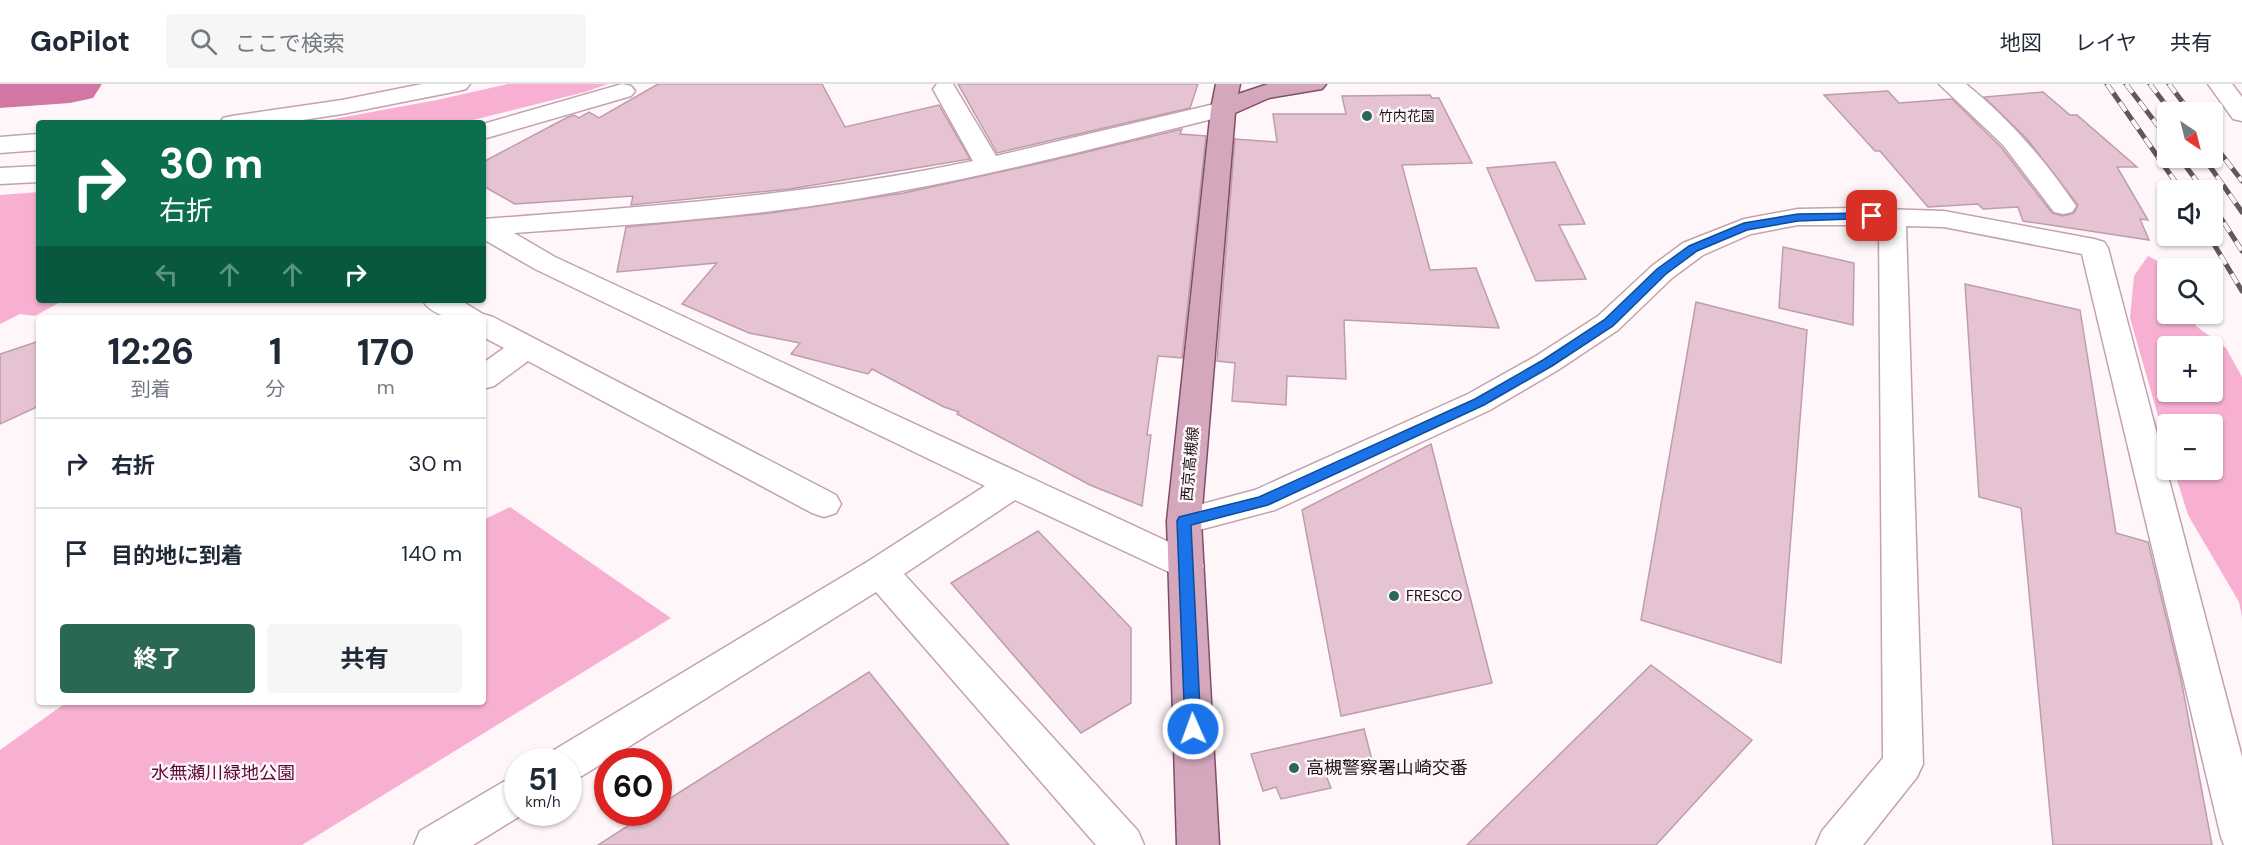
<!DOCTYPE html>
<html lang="ja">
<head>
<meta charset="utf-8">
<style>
	body { margin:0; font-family:"DM Sans","Noto Sans JP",sans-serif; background:#f6f6f7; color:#1f2937; height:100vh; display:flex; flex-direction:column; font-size:22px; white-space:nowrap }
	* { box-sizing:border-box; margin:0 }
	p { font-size:20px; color:#747a83 }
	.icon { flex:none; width:33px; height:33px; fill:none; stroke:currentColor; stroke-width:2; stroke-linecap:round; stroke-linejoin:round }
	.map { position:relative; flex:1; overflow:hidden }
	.side { position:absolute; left:36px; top:231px; width:450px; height:390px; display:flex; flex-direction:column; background:#fff; border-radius:6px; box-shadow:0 2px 4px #0004 }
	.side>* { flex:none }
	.top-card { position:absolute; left:36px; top:36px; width:450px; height:183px; border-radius:6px; box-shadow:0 2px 4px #0004; background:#0b6e4f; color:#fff; overflow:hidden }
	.needle { width:39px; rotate:145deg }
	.buttons { position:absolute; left:2157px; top:18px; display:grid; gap:12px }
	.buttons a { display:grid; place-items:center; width:66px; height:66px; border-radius:6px; background:#fff; box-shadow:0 2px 4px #0004; font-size:30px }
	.speed { position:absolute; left:504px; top:664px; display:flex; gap:12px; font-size:30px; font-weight:700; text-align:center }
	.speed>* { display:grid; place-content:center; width:78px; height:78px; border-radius:50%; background:#fff; box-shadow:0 2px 4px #0004; line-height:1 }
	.speed small { font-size:15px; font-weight:400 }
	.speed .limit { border:9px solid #d22; background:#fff; color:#111 }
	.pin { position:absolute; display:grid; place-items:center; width:51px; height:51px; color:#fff; margin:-26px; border-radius:12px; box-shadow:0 3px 9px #0006 }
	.me { position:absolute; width:66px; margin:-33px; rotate:358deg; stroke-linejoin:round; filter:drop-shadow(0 0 4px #0008) }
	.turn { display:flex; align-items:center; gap:21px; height:126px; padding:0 24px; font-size:27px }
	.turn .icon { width:78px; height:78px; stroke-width:2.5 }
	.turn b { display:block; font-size:42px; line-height:51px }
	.lanes { display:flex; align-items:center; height:57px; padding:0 24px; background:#0003; justify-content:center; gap:30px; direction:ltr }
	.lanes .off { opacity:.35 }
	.eta { display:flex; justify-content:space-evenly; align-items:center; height:102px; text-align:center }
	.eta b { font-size:36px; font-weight:700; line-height:42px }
	.button { display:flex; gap:12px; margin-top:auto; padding:12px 24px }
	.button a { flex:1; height:69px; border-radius:6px; background:#2a6855; color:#fff; font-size:24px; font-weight:700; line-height:69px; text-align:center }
	.button a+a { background:#f6f6f7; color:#1f2937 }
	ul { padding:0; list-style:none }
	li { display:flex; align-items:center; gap:18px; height:90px; padding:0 24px; border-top:2px solid #e0e1e3 }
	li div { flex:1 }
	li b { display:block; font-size:22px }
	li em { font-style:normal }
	header { display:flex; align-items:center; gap:36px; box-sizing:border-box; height:84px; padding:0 30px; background:#fff; border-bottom:2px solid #e0e1e3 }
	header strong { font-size:28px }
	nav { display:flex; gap:33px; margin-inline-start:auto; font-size:21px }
	.search { width:420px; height:54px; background:#f6f6f7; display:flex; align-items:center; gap:15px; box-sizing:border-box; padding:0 21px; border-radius:6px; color:#747a83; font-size:22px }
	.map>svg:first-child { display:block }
</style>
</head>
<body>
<header>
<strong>GoPilot</strong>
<div class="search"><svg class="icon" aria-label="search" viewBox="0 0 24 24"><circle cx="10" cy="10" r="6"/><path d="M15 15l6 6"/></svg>ここで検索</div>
<nav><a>地図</a><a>レイヤ</a><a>共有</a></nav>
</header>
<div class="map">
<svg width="2242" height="761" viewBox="0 0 2242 761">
	<rect width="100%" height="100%" fill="#fef6f9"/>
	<!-- green -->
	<g fill="#f7b0d1" fill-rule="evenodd">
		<path d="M508,0h100l-23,8 -124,31h-149l125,-23z"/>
		<path d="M39,108v108h25l-29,16 -15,-2 -20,10v-129z"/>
		<path d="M2148,172l23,12h-3v46h26l2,12 30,22 16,29v240l-3,-15 -51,-87 -14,-45h38v-46h-44l-1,23 -37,-129 4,-42zM2212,262v46h-44v-46z"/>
		<path d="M510,423l161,111 -369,227h-302v-95l67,-48h416v-182z"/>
	</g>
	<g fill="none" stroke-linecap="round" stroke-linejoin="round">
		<!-- river -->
		<path fill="#d277a3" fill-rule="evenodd" d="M0,0h102l-9,14 -23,5 -70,5z"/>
	</g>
	<!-- building -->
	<g fill="#e5c3d2" stroke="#be9dab" stroke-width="1.5">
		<path d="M658,0h164l23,43 94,-22 31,54 -180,30 -159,16 2,-9 -118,8 -32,-18v-24l85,-45 6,-2 5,3 10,-6 10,6z"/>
		<path d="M958,0h240l-8,24 -193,45z"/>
		<path d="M1888,7l11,12 53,-4 49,48 51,66 11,3 11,-3 4,-8 -51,-66 -43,-42 59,-5 27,23h7l60,52h-20l31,53 -8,-1 9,21 -126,-19 -5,-14 -35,2 -5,-5 -50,3 -48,-56h-5l-51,-56z"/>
		<path d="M1430,11l2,3h7l33,65 -70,2 28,105 46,-2 23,60 -155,-8 2,59 -59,-3 -1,29 -54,-4 3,-38 -18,-2 18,-222 42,3 -4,-28h73l-4,-18z"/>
		<path d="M1182,45l-2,5 26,2 -24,222 -24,-2 -11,79h4l-9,71 -52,-21 -133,-71 2,-2 -15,-5 -72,-38 -4,5 -77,-20 9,-11 -51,-10 -67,-29 35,-41 -100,9 9,-45 145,-14 133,-20 141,-31z"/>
		<path d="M1555,78l30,62 -26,1 27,54 -50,2 -49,-113z"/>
		<path d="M1783,163l71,16 -1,62 -74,-17z"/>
		<path d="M1965,200l115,26 36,223 32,9 33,137 31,166h-159l-32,-337 -42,-11z"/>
		<path d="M1696,218l111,28 -26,333 -140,-43z"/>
		<path d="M39,257v65l-39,18v-70z"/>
		<path d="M1431,360l61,239 -151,33 -39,-206z"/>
		<path d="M1038,447l93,97v75l-50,30 -130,-150z"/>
		<path d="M1651,581l101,75 -96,105h-189z"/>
		<path d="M869,588l140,173h-411l50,-32h10v-7z"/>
		<path d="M1364,645l8,31 -47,13 6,15 -50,11 -5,-12 -13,4 -12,-37z"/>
	</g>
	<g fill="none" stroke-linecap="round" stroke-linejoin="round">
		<defs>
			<g id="minor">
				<path d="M422,0h48l-4,5 -8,2 -116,23 -59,9h-63l3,-5 9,-2 110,-16z"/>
				<path d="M622,0l9,2 4,5 -4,5 -148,43v-15z"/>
				<path d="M937,0h16l43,72 227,-54 9,2 3,5 -3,5c-125,31 -249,64 -376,85 -113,19 -228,26 -342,34l41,24 644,299 5,10 -5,10 -13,4 -171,-80 -111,74 234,257 6,14h-48l-220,-253 -294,184 -14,5v-19h-20l6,-12 313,-188 118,-76 -450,-217 -52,-30v-20c165,-12 328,-24 490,-58l-40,-72z"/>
				<path d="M1939,0h27c43,35 79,76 110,122l-4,6 -9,2 -9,-2 -51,-67z"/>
				<path d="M2208,0h24l10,13v24l-9,-2z"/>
				<path d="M39,50v16l-39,3v-16z"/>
				<path d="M39,82v16l-39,2v-16z"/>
				<path d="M1852,124l92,3 150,28 10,3 4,6 134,509v88h-18l-3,-8 -139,-583 -138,-27 -38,-1 17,538 -6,13 -54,68h-47l6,-14 61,-73 -4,-533h-81l-47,9 -48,21 -31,23 -54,52 -60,40 -68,40 -215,100 -91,24 -12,-4 -5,-9 5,-9 83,-22 213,-96 68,-38 62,-40 54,-50 31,-23 61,-24 54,-10z"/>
				<path d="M422,216h38l23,14 10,3 343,178 5,9 -5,9 -12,4 -12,-4 -284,-152 -34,25 -11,3v-26l21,-15 -21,-11v-19c-22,0 -47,3 -61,-18z"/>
				<path d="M518,692v37h7l-52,32h-59l6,-14 83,-49z"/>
			</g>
			<path id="major" d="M1216,0h24l-2,10 30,-10h58l-4,5 -53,9 -34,15 -34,408 18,324h-42l-10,-324 44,-412z"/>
		</defs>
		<!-- minor casing -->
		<use href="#minor" stroke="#c3a2b0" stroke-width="3"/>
		<!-- major casing -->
		<use href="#major" stroke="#814d66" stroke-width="3"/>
		<!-- minor -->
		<use href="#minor" fill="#fff" fill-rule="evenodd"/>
		<!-- major -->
		<use href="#major" fill="#d4a7bc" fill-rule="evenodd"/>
		<defs>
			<g id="rail">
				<path d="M2107,0l74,106"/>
				<path d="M2126,0l42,55"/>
				<path d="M2150,0l21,28"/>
				<path d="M2169,0l21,28"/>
				<path d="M2212,58l30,39"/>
				<path d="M2180,74l23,32"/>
				<path d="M2204,74l38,54"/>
				<path d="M2212,120l30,47"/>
				<path d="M2209,152l33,55"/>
			</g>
		</defs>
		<!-- rail casing -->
		<use href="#rail" stroke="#61575c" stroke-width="5"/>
		<!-- rail -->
		<use href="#rail" stroke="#fef6f9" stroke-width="4" stroke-dasharray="11" stroke-linecap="butt"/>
	</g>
	<!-- route -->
	<path fill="#1a73e8" stroke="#114b97" stroke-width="1.5" d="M1872,129l6,3 -2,2 -78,3 -51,9 -50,21 -31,23 -53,52 -61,40 -68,39 -216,100 -77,20 10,204 -2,5 -6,2 -6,-2 -2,-5 -8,-208 2,-4 80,-20 216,-98 68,-39 61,-40 53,-51 32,-23 55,-23 54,-9z"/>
	<!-- markers -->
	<g fill="#2a6855" stroke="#fef6f9" stroke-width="2">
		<circle cx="1367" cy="32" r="6"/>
		<circle cx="1394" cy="512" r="6"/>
		<circle cx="1294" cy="684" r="6"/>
	</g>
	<g text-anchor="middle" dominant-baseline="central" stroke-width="5" stroke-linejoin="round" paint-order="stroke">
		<!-- far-poi labels -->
		<g font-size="14" fill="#1e1318" stroke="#fef6f9" text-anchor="start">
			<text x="1379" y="32">竹内花園</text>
		</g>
		<!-- street labels -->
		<g font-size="15" fill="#1e1318" stroke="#fef6f9">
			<text transform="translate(1190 380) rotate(-85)">西京高槻線</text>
		</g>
		<!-- poi labels -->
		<g font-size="15" fill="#1e1318" stroke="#fef6f9" text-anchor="start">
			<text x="1406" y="512">FRESCO</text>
		</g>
		<!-- near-poi labels -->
		<g font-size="18" fill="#1e1318" stroke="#fef6f9" text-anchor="start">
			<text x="1306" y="684">高槻警察署山崎交番</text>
		</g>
		<!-- near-park labels -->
		<g font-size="18" fill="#5d093c" stroke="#fef6f9">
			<text x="223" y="689">水無瀬川緑地公園</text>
		</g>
	</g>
</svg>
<div class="buttons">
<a><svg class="needle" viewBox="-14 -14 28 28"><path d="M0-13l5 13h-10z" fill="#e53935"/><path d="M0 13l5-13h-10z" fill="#747a83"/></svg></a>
<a><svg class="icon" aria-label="sound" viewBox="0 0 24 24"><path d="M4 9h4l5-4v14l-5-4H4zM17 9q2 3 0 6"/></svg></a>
<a><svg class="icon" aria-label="search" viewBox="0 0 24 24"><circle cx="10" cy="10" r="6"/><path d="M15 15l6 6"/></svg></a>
<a>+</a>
<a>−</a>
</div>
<div class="speed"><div>51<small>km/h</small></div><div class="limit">60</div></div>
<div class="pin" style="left:1872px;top:132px;background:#d93025"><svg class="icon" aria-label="arrive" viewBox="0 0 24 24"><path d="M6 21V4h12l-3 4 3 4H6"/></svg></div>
<svg class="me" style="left:1193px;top:645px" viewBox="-20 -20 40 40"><circle r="17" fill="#1a73e8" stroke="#fff" stroke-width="3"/><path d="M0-11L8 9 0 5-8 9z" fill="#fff"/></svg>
<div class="top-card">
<div class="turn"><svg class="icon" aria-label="right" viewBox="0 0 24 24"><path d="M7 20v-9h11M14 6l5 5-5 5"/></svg><div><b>30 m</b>右折</div></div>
<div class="lanes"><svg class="icon off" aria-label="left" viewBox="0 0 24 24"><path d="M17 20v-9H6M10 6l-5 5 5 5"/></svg><svg class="icon off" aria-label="ahead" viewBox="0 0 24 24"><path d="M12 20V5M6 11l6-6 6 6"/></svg><svg class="icon off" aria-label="ahead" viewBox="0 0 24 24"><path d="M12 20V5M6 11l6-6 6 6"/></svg><svg class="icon" aria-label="right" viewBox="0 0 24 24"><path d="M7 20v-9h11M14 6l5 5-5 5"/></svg></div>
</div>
<section class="side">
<div class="eta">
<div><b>12:26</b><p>到着</p></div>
<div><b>1</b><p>分</p></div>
<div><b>170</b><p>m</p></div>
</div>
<ul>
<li><svg class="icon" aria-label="right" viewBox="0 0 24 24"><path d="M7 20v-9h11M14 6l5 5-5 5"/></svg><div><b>右折</b></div><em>30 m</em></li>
<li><svg class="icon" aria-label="arrive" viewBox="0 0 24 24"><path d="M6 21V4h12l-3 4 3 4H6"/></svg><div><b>目的地に到着</b></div><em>140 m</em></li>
</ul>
<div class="button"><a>終了</a><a>共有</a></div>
</section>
</div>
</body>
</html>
